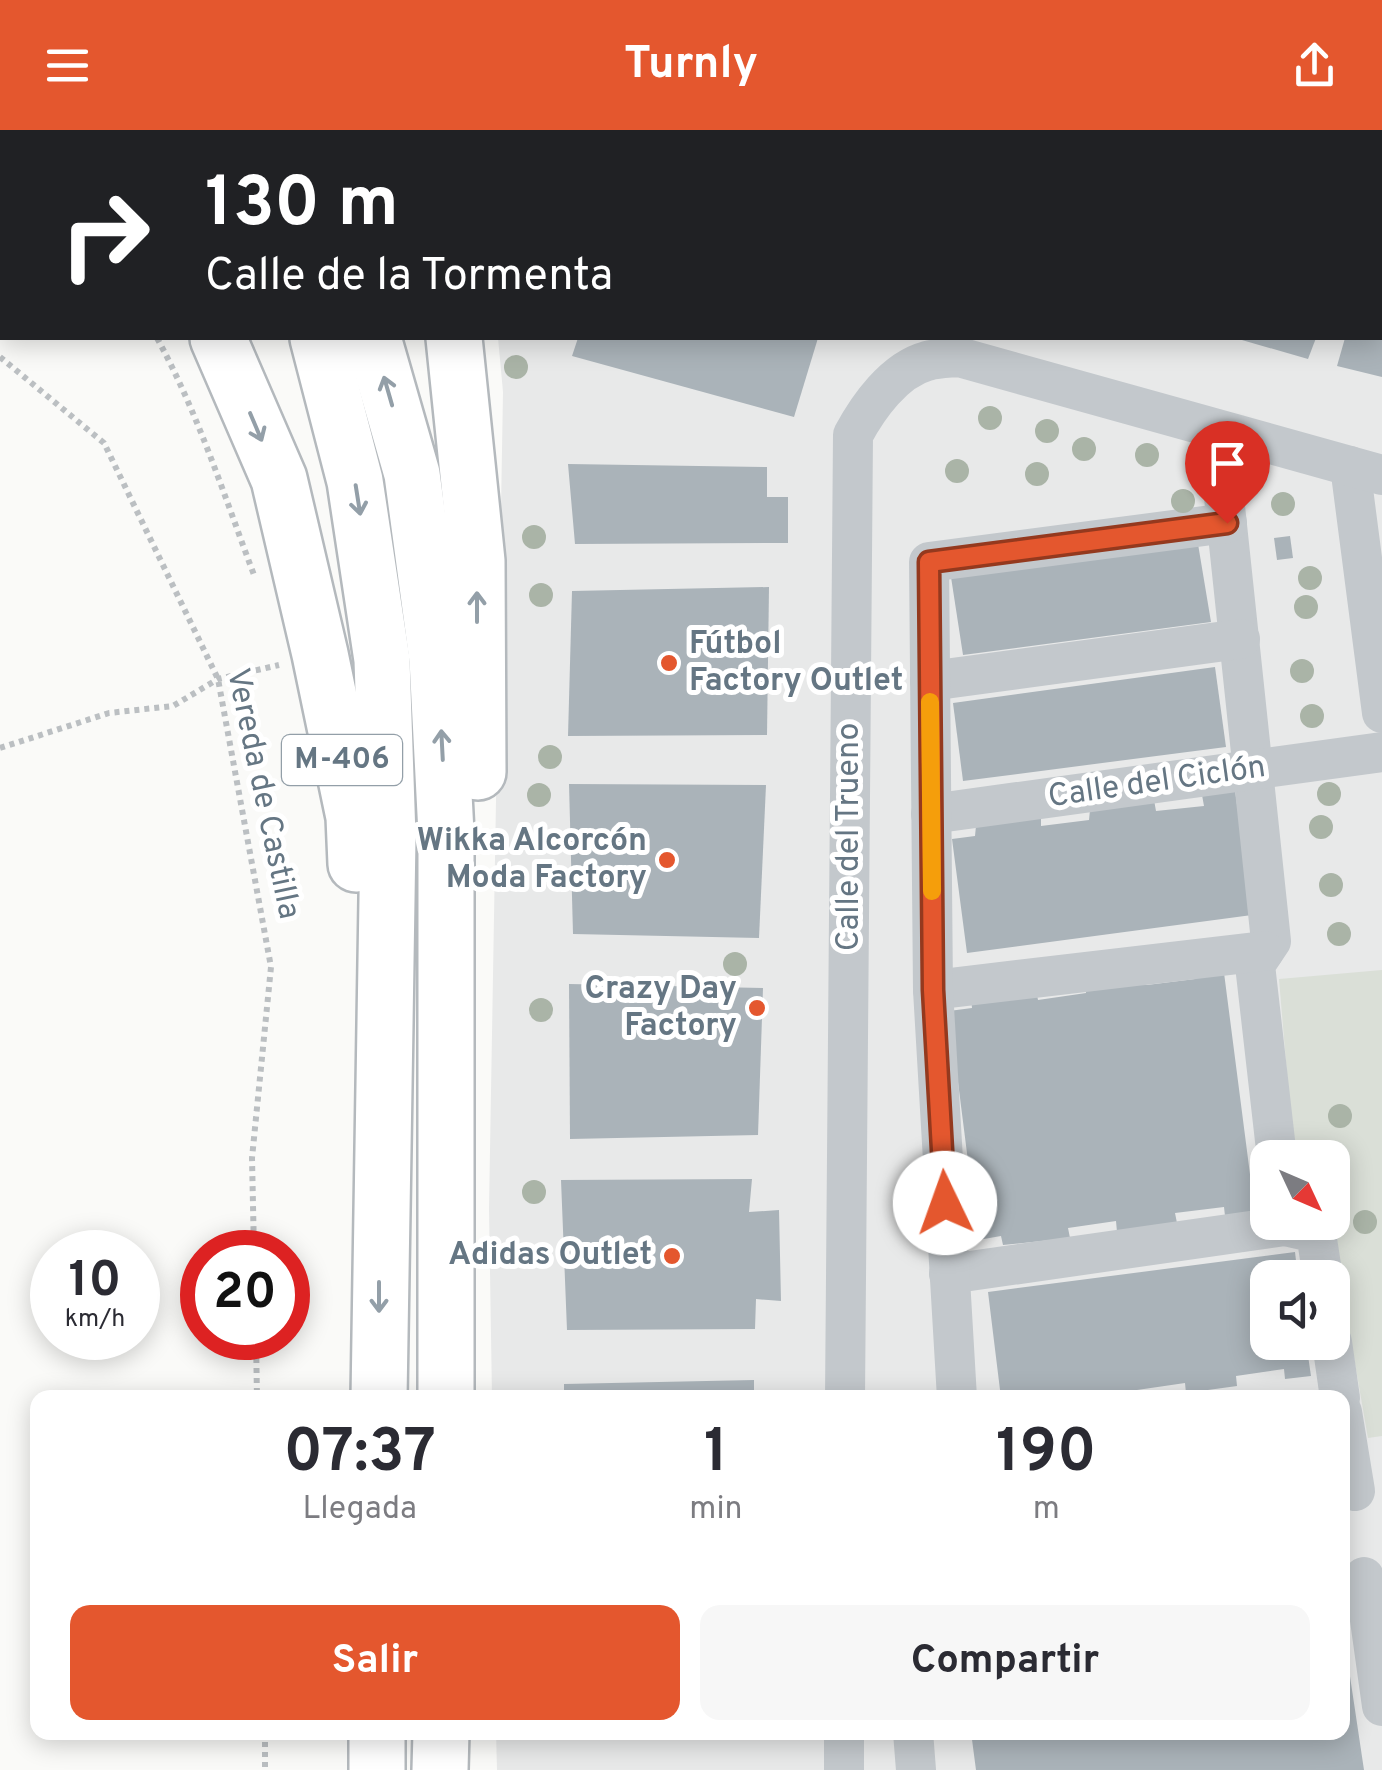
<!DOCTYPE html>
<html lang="es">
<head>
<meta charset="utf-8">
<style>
	body { margin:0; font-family:Overpass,sans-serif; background:#f7f7f7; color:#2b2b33; height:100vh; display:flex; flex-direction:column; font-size:38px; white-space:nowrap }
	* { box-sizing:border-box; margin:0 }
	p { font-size:32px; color:#7c7c81 }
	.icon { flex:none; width:55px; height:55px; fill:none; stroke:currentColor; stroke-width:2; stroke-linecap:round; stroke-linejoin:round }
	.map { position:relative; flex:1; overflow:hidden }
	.details { position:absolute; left:30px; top:1260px; width:1320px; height:350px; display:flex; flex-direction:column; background:#fff; border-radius:20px; box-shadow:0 5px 25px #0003 }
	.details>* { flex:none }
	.banner { position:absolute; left:0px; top:0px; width:1382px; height:210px; box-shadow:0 5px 25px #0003; background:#202124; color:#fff; overflow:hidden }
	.needle { width:65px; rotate:134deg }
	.fabs { position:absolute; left:1250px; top:1010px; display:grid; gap:20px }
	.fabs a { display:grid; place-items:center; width:100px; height:100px; border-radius:20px; background:#fff; box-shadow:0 5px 25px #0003; font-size:50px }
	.speed { position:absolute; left:30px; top:1100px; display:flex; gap:20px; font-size:50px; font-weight:700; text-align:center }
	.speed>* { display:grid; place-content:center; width:130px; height:130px; border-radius:50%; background:#fff; box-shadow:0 5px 25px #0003; line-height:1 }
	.speed small { font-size:25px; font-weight:400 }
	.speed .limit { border:15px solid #d22; background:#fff; color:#111 }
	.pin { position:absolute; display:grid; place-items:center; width:85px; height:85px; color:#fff; margin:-102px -42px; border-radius:50% 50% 50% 0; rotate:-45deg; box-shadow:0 0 10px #0007 }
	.pin .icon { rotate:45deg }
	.me { position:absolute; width:110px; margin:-55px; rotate:357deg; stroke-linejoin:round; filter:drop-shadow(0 0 8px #0008) }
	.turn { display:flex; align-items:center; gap:35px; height:210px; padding:0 40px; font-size:45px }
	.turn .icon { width:130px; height:130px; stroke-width:2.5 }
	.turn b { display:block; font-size:70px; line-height:85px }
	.eta { display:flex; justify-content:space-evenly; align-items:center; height:170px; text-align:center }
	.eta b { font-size:60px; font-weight:700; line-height:70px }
	.cta { display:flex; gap:20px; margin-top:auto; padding:20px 40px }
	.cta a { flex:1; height:115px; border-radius:20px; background:#e4572e; color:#fff; font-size:40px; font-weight:700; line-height:115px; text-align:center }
	.cta a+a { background:#f7f7f7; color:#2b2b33 }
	header { display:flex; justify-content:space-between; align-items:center; height:130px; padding:0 40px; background:#e4572e; color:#fff; font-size:45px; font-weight:700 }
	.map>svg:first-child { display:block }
</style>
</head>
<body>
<header><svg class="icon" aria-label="menu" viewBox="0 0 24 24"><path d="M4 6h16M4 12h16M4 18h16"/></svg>Turnly<svg class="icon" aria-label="share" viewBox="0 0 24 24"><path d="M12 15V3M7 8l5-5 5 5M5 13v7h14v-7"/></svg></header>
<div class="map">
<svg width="1382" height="1640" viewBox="0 0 1382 1640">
	<rect width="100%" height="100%" fill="#fafaf8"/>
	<!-- built -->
	<path fill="#e8e9e9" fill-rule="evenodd" d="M478,0h904v1640h-885l-1,-38h846v-334l-850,-1 -3,-188 14,-817 -5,-54h882v-206zM1268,1028h64v64h-64zM1268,1148h64v64h-64z"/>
	<!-- green -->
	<path fill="#dadfd7" d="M1382,840v466l-14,2 -36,-207 -14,-8 14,-1v-64l-38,-1 -15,-178z"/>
	<!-- building -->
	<g fill="#aab3b9">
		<path d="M578,208h240l-24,79 -222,-61z"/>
		<path d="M1235,208h81l-8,21z"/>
		<path d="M1345,208h37v39l-45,-11z"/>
		<path d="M568,334l199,3v30h21v46l-213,1z"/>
		<path d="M1290,406l3,22 -16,2 -3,-22z"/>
		<path d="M1198,414l13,78 -248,33 -12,-78z"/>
		<path d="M769,457l-2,148 -199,1 4,-145z"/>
		<path d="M1215,537l11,80 -263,34 -10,-78z"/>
		<path d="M569,654l197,1 -7,153 -186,-4z"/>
		<path d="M1235,660l17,125 -285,38 -15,-114 23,-3 1,-10 65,-10v10l48,-6 1,-10 64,-10 2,11 48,-5 -2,-11z"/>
		<path d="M1223,835l32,248 -30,3 -1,-9 -49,6 2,10 -60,9 -1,-11 -48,7 2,10 -67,7 -2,-9 -23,4 -29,-229 23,-3 -1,-10 65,-8 2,10 48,-7 -1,-10 62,2 48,-6 -2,-10z"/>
		<path d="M569,854l194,4 -5,147 -188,4z"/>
		<path d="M752,1049l-3,33 30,-2 2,91 -25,-2 -1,30 -188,1 -6,-150z"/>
		<path d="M1295,1122l3,26h-30v64h38l5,34 -26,3 -1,-10 -48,7 1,10 -51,7 -1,-10 -48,7 1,8h-137l-13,-106z"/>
		<path d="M754,1250v18h-190v-14z"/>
		<path d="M1342,1493l22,147h-388l-5,-38h371z"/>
		<rect x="559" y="1602" width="207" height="5"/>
	</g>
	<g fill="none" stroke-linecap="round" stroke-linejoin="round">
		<defs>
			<g id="highway">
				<path d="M99,0l2,2"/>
				<path d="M231,0l1,2"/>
				<path d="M294,0l1,2"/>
				<path d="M400,0l1,2"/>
				<path d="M218,208l61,141 41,175 34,163 2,47"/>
				<path d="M318,208l37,143 27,179 6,177 -9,561"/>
				<path d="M373,208l39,136 25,185 9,174v565"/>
				<path d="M454,208l23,223 1,211"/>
				<path d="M377,1640v-38"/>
				<path d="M440,1640l1,-38"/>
			</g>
		</defs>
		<!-- highway casing -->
		<use href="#highway" stroke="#b4b9bd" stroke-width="60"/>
		<!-- path -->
		<g stroke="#bbbfc2" stroke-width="6" stroke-dasharray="5 5" stroke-linecap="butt">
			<path d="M25,0l2,2"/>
			<path d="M157,208c41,75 67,157 97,237"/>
			<path d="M0,227l104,86 114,236 53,288 -19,191 2,94"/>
			<path d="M0,618l109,-35 64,-7 45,-27 61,-14"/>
			<path d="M256,1208l1,60"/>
			<path d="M265,1602v38"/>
		</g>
		<!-- minor -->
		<g stroke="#c3c8cc" stroke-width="40">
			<path d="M1375,0l7,3"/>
			<path d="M1217,301l54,510 -16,24 22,193"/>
			<path d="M1350,336l32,247"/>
			<path d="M930,551l310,-42"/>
			<path d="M931,684l451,-62"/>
			<path d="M933,860l331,-39"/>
			<path d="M1285,1092v4l31,7 7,45"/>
			<path d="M949,1144l336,-48"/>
			<path d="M1332,1212l8,56"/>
			<path d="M845,1268l8,-963c15,-28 41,-65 74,-74 10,-3 22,-3 32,-4l423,118"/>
			<path d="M957,1268l-24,-408 -4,-428 298,-39"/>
			<path d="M1342,1282l13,79"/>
			<path d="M1364,1447l18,129"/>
			<path d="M913,1602l3,38"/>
			<path d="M844,1640v-38"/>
		</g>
		<!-- highway -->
		<use href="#highway" stroke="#fff" stroke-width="55"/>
	</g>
	<!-- trees -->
	<g fill="#aab4a7">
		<circle cx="516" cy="237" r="12"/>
		<circle cx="990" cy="288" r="12"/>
		<circle cx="1047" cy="301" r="12"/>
		<circle cx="1084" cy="319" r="12"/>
		<circle cx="1147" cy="325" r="12"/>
		<circle cx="957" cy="341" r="12"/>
		<circle cx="1037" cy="344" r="12"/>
		<circle cx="1183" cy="371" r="12"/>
		<circle cx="1283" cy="374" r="12"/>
		<circle cx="534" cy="407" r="12"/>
		<circle cx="1310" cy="448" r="12"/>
		<circle cx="541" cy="465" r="12"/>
		<circle cx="1306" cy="477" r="12"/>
		<circle cx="1302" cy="541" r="12"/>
		<circle cx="1312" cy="586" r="12"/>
		<circle cx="550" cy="627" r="12"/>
		<circle cx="1329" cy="664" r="12"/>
		<circle cx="539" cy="665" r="12"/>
		<circle cx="1321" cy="697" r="12"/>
		<circle cx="1331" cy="755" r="12"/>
		<circle cx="1339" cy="804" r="12"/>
		<circle cx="735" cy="834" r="12"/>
		<circle cx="541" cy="880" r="12"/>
		<circle cx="1340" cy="986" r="12"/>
		<circle cx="534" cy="1062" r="12"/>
		<circle cx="1365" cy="1092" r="12"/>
	</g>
	<!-- one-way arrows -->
	<defs><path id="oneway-shaft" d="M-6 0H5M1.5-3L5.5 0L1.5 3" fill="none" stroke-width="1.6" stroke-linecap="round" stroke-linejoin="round" transform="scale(2.5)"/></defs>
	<g stroke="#939fa8">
		<use href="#oneway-shaft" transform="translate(388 261) rotate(-106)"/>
		<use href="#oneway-shaft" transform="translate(256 297) rotate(67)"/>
		<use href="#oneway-shaft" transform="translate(358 370) rotate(81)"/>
		<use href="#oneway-shaft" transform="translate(477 477) rotate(-90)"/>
		<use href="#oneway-shaft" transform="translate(442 615) rotate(-93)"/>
		<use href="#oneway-shaft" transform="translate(379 1167) rotate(90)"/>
	</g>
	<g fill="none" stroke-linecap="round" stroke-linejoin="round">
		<defs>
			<path id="route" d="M945,1073l-12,-213 -4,-428 298,-39"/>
		</defs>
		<!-- route casing -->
		<use href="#route" stroke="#94391e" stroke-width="25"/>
		<!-- route -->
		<use href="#route" stroke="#e4572e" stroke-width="18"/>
		<!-- slow -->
		<path stroke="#f59e0b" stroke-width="18" d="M930,572l2,189"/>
	</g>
	<!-- markers -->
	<g fill="#e4572e" stroke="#fff" stroke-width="4">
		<circle cx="669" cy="533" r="10"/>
		<circle cx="667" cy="730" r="10"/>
		<circle cx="757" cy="878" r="10"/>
		<circle cx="672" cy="1126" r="10"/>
	</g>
	<g text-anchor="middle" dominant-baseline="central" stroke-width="10" stroke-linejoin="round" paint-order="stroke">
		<!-- shield labels -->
		<rect fill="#fff" stroke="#939fa8" stroke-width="2.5" x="282" y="605" width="120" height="50" rx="8"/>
		<g font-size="30" font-weight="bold" fill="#657683">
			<text x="342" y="630">M-406</text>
		</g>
		<!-- poi labels -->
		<g font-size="32" font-weight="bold" fill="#657683" stroke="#fff" text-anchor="end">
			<text x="689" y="515" text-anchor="start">Fútbol<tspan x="689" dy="37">Factory Outlet</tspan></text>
			<text x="647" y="712">Wikka Alcorcón<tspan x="647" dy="37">Moda Factory</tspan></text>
			<text x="737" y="860">Crazy Day<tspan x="737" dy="37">Factory</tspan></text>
			<text x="652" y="1126">Adidas Outlet</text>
		</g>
		<!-- street labels -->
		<g font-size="32" fill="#657683" stroke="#fff">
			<text transform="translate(1157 653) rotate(-8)">Calle del Ciclón</text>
			<text transform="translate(262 664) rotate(78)">Vereda de Castilla</text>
			<text transform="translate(850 707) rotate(-90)">Calle del Trueno</text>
		</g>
	</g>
</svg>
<div class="fabs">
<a><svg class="needle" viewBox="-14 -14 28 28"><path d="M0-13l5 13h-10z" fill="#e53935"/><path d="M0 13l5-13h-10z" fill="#7c7c81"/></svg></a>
<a><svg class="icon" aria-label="sound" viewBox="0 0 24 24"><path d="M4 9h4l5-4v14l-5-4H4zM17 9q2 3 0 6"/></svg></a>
</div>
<div class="speed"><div>10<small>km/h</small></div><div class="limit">20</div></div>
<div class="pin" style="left:1227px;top:393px;background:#d93025"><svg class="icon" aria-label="arrive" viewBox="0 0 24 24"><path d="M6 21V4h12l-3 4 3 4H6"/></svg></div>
<svg class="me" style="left:945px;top:1073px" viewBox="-20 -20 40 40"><circle r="19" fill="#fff"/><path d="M0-13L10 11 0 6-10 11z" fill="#e4572e"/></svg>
<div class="banner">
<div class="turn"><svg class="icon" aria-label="right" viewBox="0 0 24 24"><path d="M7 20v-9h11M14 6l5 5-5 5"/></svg><div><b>130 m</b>Calle de la Tormenta</div></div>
</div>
<section class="details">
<div class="eta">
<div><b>07:37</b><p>Llegada</p></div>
<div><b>1</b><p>min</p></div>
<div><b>190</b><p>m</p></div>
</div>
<div class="cta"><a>Salir</a><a>Compartir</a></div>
</section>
</div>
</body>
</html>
